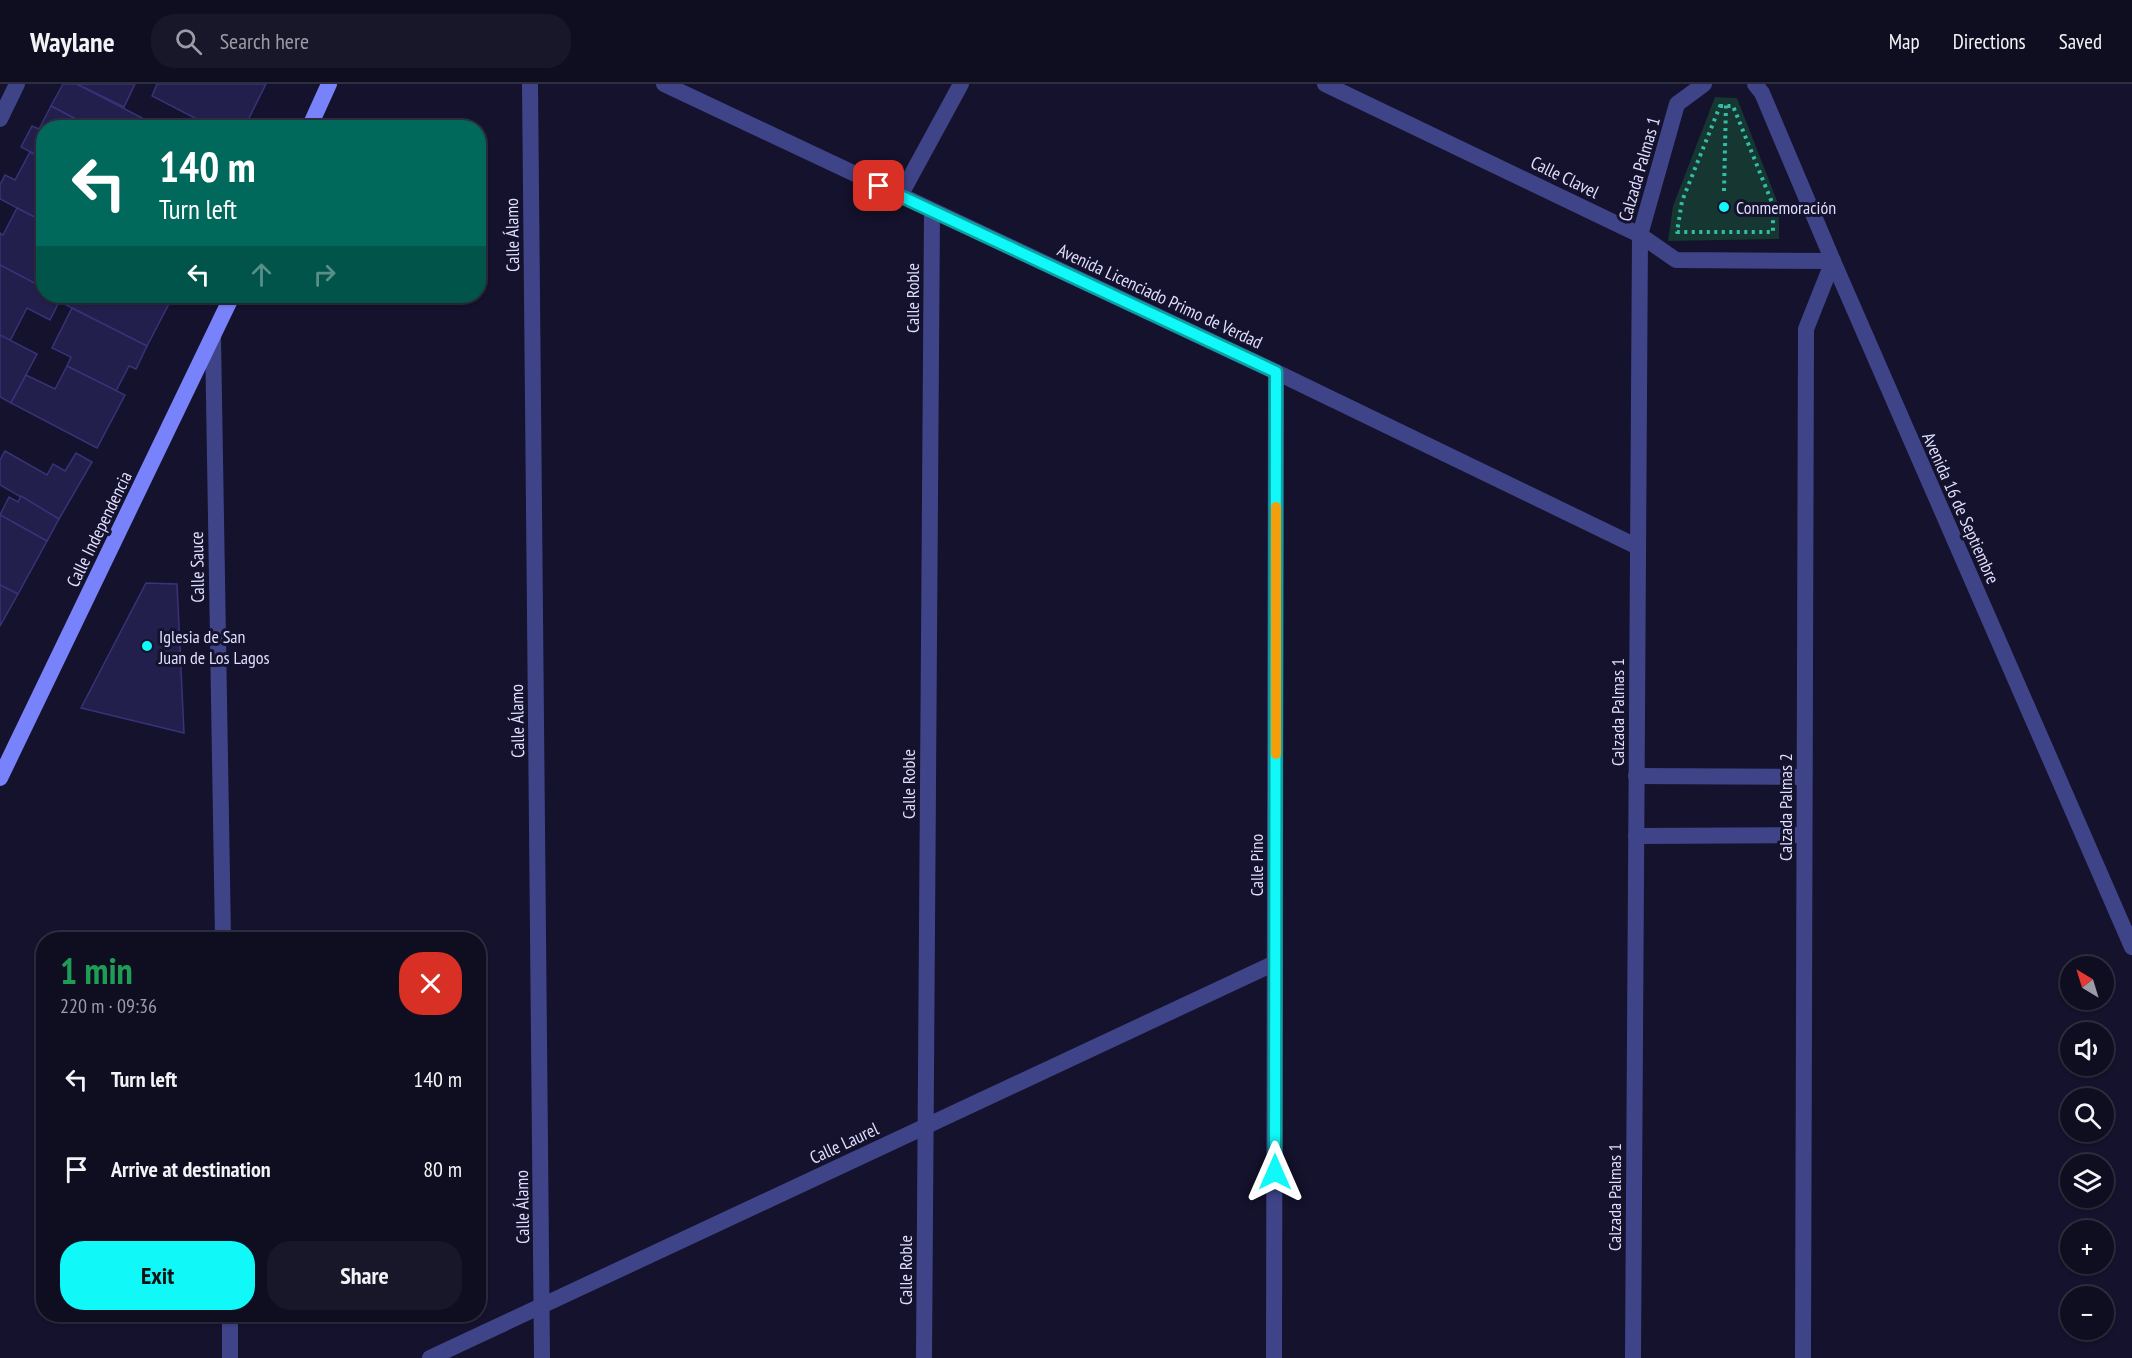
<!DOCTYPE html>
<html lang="en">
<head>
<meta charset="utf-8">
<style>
	body { margin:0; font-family:"PT Sans Narrow",sans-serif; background:#18172a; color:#f1f3f6; height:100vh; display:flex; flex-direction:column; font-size:22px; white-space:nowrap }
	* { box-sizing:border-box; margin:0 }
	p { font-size:20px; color:#9b9ca5 }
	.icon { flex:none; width:33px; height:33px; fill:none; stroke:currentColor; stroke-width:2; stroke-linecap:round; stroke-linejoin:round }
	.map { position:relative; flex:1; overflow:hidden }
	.panel { position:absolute; left:36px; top:848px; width:450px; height:390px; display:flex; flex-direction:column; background:#0f0e21; border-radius:24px; box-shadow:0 2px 4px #0004,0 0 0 2px #2f2e3f }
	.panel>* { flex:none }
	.guide { position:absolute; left:36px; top:36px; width:450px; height:183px; border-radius:24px; box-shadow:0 2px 4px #0004,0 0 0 2px #2f2e3f; background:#00695c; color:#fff; overflow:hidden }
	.needle { width:39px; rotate:322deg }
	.controls { position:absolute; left:2060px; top:872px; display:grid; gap:12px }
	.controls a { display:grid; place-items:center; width:54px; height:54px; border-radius:50%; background:#0f0e21; box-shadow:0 2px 4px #0004,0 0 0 2px #2f2e3f; font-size:30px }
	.pin { position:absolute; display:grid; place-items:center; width:51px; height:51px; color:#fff; margin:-26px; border-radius:12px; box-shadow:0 3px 9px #0006 }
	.me { position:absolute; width:66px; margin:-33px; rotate:0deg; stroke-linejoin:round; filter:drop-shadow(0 0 4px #0008) }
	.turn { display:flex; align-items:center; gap:21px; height:126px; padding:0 24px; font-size:27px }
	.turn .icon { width:78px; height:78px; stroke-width:2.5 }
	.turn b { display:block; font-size:42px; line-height:51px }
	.lanes { display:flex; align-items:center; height:57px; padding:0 24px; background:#0003; justify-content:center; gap:30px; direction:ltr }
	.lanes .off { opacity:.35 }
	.round { display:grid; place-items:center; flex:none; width:63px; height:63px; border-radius:24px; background:#18172a }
	.head { display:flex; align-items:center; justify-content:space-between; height:102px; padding:0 24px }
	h1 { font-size:36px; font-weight:700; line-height:45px; color:#1e9e55 }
	.action { display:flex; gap:12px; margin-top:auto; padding:12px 24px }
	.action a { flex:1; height:69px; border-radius:24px; background:#10f8f8; color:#111; font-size:24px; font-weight:700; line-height:69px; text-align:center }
	.action a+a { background:#18172a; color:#f1f3f6 }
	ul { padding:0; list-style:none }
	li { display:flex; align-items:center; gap:18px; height:90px; padding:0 24px }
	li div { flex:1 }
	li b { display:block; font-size:22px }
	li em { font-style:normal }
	header { display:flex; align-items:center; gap:36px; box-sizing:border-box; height:84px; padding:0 30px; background:#0f0e21; border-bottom:2px solid #2f2e3f }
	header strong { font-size:28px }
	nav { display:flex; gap:33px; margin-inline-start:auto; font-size:21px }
	.search { width:420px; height:54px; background:#18172a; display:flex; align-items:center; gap:15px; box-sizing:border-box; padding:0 21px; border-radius:24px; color:#9b9ca5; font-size:22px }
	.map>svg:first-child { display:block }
</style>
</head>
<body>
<header>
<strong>Waylane</strong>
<div class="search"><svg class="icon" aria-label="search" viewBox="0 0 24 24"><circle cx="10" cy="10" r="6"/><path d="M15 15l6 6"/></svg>Search here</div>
<nav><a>Map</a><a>Directions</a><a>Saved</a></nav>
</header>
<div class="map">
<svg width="2132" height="1274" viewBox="0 0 2132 1274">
	<rect width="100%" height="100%" fill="#14122c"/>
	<!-- green -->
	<path fill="#153631" d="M1715,13l22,1 42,108v33l-111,2 5,-35z"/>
	<!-- building -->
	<g fill="#231f4c" stroke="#383278" stroke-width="1.5">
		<path d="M63,0h14l69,36 -5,8h-48l-42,-22z"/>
		<path d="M77,0h58l-11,23z"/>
		<path d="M157,0h109l-22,44h-30l-62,-32z"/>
		<path d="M51,22l42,22h-49v31l-23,-12 11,-21 7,3z"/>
		<path d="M30,68l14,7v63l-44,-23v-14l5,-10 10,5z"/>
		<path d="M17,124l27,14v59l-3,6 -41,-22v-32l3,2z"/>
		<path d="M0,181l44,23v8l17,2 -11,22 -23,-12 -17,33 -10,-6z"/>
		<path d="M63,212h110l-26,50 -87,-44z"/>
		<path d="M72,224l75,38 -11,23 -7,-3 -13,25 -49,-25 4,-9 -19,-9z"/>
		<path d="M0,251l37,19 -26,49 -11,-6z"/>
		<path d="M67,282l58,29 -28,53 -86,-45 15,-28 29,14z"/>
		<path d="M5,367l42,24 6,-11 12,7 11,-18 16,9 -33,57 -59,-34v-25z"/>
		<path d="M21,412l38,23 -12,22 -47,-26 9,-18 9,5z"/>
		<path d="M0,431l47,26 -29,53 -18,-9z"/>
		<path d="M146,499l31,1 7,149 -103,-25z"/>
		<path d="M0,501l18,9 -18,32z"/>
	</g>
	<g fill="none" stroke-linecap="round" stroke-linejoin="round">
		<!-- path -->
		<g stroke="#35bca6" stroke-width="4" stroke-dasharray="3 4.5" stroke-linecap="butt">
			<path d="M1720,22h13l40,99v27h-96l5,-31z"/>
			<path d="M1724,107l2,-86"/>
		</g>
		<!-- minor -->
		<g stroke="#3f4489" stroke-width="16">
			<path d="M530,0l12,1274"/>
			<path d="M664,0l612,288 362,175"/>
			<path d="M1325,0l315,151 36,25 157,1"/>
			<path d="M1755,0l7,9 71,168 299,686"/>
			<path d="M0,35l17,-35"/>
			<path d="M900,112l61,-112"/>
			<path d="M213,254l10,601"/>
			<path d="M1636,692l168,1"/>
			<path d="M1636,752l168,-1"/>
			<path d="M230,1230v44"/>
			<path d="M430,1274l845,-395"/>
			<path d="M924,1274l8,-1147"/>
			<path d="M1274,1274l2,-986"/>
			<path d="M1633,1274l7,-1123 37,-131 27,-20"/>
			<path d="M1803,1274l3,-1029 27,-68"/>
		</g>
		<!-- secondary -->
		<g stroke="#7882fb" stroke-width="16">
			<path d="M309,44l20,-44"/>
			<path d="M0,694l232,-482"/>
		</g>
	</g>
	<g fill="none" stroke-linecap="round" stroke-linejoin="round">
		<defs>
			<path id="route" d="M879,102l397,186 -1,800"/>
		</defs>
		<!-- route casing -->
		<use href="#route" stroke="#0aa1a1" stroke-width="15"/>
		<!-- route -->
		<use href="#route" stroke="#10f8f8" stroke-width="10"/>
		<!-- slow -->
		<path stroke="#f59e0b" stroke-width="10" d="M1276,670v-247"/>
	</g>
	<!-- markers -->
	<g fill="#10f8f8" stroke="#14122c" stroke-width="2">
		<circle cx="1724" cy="123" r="6"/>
		<circle cx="147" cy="562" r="6"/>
	</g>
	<g text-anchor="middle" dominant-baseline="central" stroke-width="6" stroke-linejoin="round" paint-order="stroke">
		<!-- street labels -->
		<g font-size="18" fill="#dfdefe" stroke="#14122c">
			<text transform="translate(1639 85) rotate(-74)">Calzada Palmas 1</text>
			<text transform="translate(1565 93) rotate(26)">Calle Clavel</text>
			<text transform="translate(512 151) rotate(-91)">Calle Álamo</text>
			<text transform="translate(1160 212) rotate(25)">Avenida Licenciado Primo de Verdad</text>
			<text transform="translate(912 214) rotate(-90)">Calle Roble</text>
			<text transform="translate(1961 424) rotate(66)">Avenida 16 de Septiembre</text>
			<text transform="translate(99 445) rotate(-64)">Calle Independencia</text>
			<text transform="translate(197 483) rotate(-91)">Calle Sauce</text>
			<text transform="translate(1617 628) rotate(-90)">Calzada Palmas 1</text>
			<text transform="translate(517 637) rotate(-91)">Calle Álamo</text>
			<text transform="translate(908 700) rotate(-90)">Calle Roble</text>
			<text transform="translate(1785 723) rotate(-90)">Calzada Palmas 2</text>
			<text transform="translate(1256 781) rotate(-90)">Calle Pino</text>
			<text transform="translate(844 1059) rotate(-25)">Calle Laurel</text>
			<text transform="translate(1614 1113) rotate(-90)">Calzada Palmas 1</text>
			<text transform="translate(522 1123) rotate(-91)">Calle Álamo</text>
			<text transform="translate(905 1186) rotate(-90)">Calle Roble</text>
		</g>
		<!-- poi labels -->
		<g font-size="18" fill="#dfdefe" stroke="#14122c" text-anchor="start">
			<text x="1736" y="123">Conmemoración</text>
			<text x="159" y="552">Iglesia de San<tspan x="159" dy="21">Juan de Los Lagos</tspan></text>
		</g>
	</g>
</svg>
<div class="controls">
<a><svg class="needle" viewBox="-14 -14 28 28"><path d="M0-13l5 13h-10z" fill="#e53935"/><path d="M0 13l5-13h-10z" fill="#9b9ca5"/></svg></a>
<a><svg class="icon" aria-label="sound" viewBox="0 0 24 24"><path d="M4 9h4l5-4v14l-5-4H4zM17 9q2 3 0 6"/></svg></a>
<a><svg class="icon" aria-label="search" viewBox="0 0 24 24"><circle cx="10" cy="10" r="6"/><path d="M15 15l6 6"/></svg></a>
<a><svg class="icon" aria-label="layers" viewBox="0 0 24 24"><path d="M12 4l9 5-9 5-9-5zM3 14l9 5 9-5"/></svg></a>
<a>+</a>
<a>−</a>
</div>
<div class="pin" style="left:879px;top:102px;background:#d93025"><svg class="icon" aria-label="arrive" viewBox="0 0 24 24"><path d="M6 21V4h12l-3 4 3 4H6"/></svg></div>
<svg class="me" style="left:1275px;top:1088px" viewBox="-20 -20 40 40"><path d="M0-17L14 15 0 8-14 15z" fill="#10f8f8" stroke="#fff" stroke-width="4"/></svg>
<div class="guide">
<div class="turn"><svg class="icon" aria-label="left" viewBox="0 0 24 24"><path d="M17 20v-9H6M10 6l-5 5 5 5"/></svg><div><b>140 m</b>Turn left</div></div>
<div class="lanes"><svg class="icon" aria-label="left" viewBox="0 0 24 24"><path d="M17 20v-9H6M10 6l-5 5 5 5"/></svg><svg class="icon off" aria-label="ahead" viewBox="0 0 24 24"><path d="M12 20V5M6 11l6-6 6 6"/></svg><svg class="icon off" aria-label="right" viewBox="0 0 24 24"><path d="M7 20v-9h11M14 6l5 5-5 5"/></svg></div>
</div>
<section class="panel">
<div class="head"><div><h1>1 min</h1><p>220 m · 09:36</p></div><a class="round" style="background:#d93025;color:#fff"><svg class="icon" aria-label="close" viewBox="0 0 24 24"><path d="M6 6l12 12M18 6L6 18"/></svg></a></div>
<ul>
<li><svg class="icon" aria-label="left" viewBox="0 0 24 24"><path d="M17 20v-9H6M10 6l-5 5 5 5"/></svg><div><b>Turn left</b></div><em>140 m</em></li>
<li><svg class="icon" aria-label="arrive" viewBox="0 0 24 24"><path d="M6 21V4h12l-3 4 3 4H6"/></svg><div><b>Arrive at destination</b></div><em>80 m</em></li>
</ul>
<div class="action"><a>Exit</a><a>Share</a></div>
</section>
</div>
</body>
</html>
